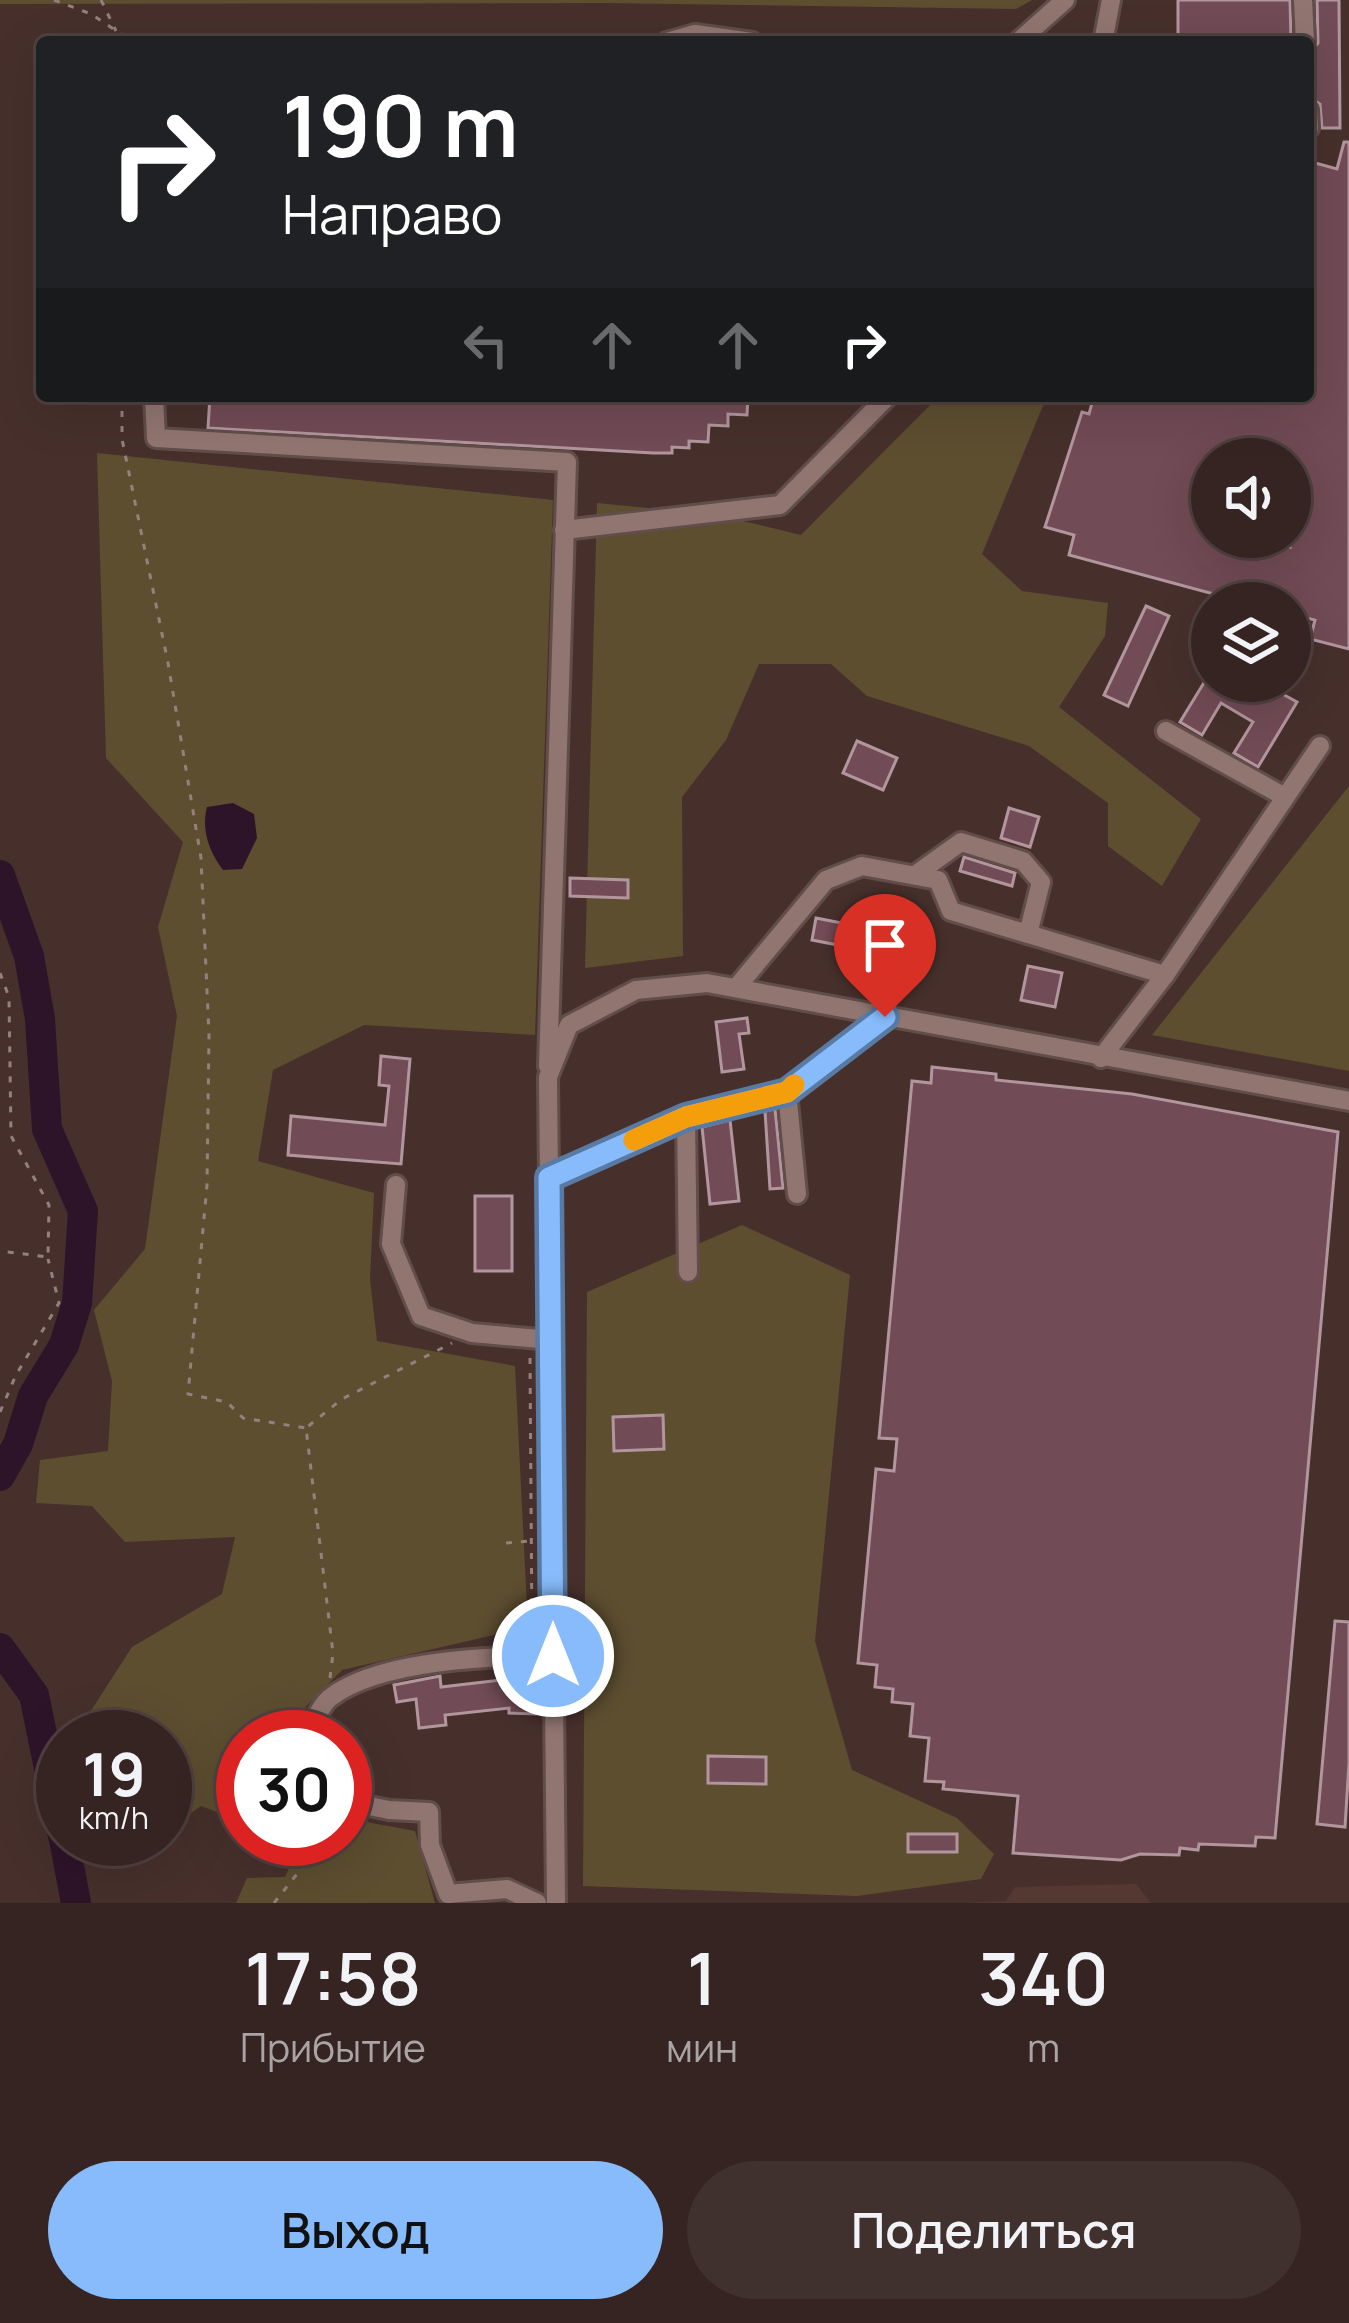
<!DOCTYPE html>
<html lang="ru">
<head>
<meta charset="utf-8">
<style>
	body { margin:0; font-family:Manrope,sans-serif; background:#40302e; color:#f1f3f6; height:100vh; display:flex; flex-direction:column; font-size:45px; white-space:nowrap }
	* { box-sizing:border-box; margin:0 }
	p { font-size:39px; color:#aaa4a5 }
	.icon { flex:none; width:66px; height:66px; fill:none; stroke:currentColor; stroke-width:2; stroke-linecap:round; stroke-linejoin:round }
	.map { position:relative; height:1903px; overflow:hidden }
	.panel { display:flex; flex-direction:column; background:#352421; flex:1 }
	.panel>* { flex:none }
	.banner { position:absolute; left:36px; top:36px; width:1278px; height:366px; border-radius:12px; box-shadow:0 12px 48px #0002,0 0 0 3px #4f413f; background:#202124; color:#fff; overflow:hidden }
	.buttons { position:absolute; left:1191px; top:438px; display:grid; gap:24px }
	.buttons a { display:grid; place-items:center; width:120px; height:120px; border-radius:50%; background:#352421; box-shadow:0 12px 48px #0002,0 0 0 3px #4f413f; font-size:60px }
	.speed { position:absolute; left:36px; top:1710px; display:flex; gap:24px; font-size:60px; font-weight:700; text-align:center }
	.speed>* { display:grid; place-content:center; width:156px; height:156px; border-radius:50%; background:#352421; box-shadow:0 12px 48px #0002,0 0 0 3px #4f413f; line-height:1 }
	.speed small { font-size:30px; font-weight:400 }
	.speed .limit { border:18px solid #d22; background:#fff; color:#111 }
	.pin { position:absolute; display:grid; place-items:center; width:102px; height:102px; color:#fff; margin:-123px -51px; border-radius:50% 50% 50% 0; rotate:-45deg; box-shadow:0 0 12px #0007 }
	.pin .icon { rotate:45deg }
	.me { position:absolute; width:132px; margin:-66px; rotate:0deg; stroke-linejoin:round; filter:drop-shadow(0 0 9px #0008) }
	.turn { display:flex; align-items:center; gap:42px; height:252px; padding:0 48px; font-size:54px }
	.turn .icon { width:156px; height:156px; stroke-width:2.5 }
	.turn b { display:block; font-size:84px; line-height:102px }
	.lanes { display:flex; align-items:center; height:114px; padding:0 48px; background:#0003; justify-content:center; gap:60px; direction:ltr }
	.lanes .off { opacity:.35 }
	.eta { display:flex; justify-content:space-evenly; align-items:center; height:204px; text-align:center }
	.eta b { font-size:72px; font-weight:600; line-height:84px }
	.button { display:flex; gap:24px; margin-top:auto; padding:24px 48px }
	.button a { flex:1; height:138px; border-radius:72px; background:#87bbfb; color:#111; font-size:48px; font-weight:600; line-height:138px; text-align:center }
	.button a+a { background:#40302e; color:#f1f3f6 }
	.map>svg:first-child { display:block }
</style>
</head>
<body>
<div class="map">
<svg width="1349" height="1903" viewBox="0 0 1349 1903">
	<rect width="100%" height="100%" fill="#47302c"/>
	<!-- built -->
	<path fill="#563833" d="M1136,1884l15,19h-187l42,-2 9,-14z"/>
	<!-- green -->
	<g fill="#5d4e30">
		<path d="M0,0h1032l-16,9 -411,-6 -605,1z"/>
		<path d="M939,396h108l-65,158 40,37 86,12 -3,33 -46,71 142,112 -39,67 -54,-40v-43l-79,-57 -162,-50 -36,-32h-72l-33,76 -44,57 1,159 -98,12 12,-465 121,12 83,20z"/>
		<path d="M97,453l456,47 -18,535 -171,-10 -91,45 -15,91 116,32 -4,86 7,62 138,25 13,261 -186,43 -54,55 2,12h-47v85l-42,-16 -36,25v-94h-91l58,-90 90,-53 13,-57 -110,5 -33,-36 -56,-3 4,-43 68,-9 4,-70 -18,-71 51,-61 32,-233 -19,-89 25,-85 -77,-84z"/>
		<path d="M1349,786v285l-197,-36z"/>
		<path d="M742,1225l108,50 -35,366 37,129 105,48 37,36 -13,25 -124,17 -274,-10 4,-594z"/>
		<path d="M345,1818l70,13 20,72h-199l11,-25 38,-1 15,-32 -13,-6h58z"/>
	</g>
	<!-- water -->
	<path fill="#2e1429" d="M233,803l21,11 3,24 -15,31 -19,1c-14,-18 -22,-41 -16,-63z"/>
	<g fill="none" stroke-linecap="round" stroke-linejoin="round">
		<!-- river -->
		<g stroke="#2e1429" stroke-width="30">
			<path d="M0,875l29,81 11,63 7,110 36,82 -6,92 -13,42 -31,51 -15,48 -18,32"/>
			<path d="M0,1648l34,47 29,141"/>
			<path d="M64,1839l12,64"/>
		</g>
	</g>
	<!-- building -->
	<g fill="#714b55" stroke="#b2969d" stroke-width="3" fill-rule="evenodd">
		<path d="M1178,0h112l1,42h-113z"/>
		<path d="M1317,0h22l1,128h-18l-2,-24 -11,-7 -1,-42 10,-12z"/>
		<path d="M1344,142h5v507l-39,-10 5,-19 -25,-6v-11h-43l-178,-48 5,-20 -29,-8 37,-115 7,2 5,-18h214v-235l29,8zM1212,459h78v88l-36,-10h-42z"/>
		<path d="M210,396h538l-1,19 -19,-1v12l-19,-1 -1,17 -19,-1v7l-17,-1v6h-19l-445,-25z"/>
		<path d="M1146,606l23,10 -41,90 -24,-11z"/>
		<path d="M1205,681h69l-4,6 27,15 -39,65 -24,-14 19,-31 -32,-19 -19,32 -22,-13z"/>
		<path d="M857,741l40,17 -14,32 -40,-17z"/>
		<path d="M1009,808l30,9 -9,30 -29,-9z"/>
		<path d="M964,857l51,16 -3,13 -52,-15z"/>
		<path d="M570,878l58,2v18l-58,-2z"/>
		<path d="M816,918l46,9 -4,22 -46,-9z"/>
		<path d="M1028,966l34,7 -7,34 -34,-7z"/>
		<path d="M747,1018l2,15 -10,1 5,35 -22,3 -6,-50z"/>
		<path d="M381,1056l29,3 -9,105 -113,-9 3,-39 94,9 4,-39 -10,-1z"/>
		<path d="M932,1067l64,7v6l136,14 206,38 -63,706 -19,-1 -1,9 -56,-2 -1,6 -18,-2 -1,7 -39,-1 -19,6 -108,-7 5,-57 -75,-7 1,-7 -19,-1 4,-43 -19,-2 3,-32 -21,-2 1,-13 -18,-2 2,-22 -19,-2 18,-194 18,2 3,-32 -18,-1 33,-357 19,2z"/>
		<path d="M775,1109l8,79 -13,1 -5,-78z"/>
		<path d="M730,1120l9,81 -29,3 -8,-77z"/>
		<rect x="475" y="1196" width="37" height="75"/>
		<path d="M663,1415l1,34 -50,2 -1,-34z"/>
		<path d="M1335,1621l14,1v141l-4,64 -28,-3z"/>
		<path d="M510,1671l26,1 -1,42 -26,-1v-5l-64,7 1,10 -27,3 -3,-29 -19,3 -3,-17 46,-9 1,11 69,-8z"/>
		<path d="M708,1756l58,1v27l-58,-1z"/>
		<rect x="908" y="1834" width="49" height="18"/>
	</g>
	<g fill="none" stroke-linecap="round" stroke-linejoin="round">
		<defs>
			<g id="minor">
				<path d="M1303,0l2,42"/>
				<path d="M667,42l28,-8 57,8"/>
				<path d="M1018,42l47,-42"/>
				<path d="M1103,42l8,-42"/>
				<path d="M1308,110l1,18"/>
				<path d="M154,396l2,42 411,24 -19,604"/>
				<path d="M564,530l216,-25 108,-109"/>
				<path d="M1166,731l119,66"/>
				<path d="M915,875l46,-33 62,19 18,21 -13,52"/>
				<path d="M736,988l90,-108 36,-14 76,14 13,31 214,64"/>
				<path d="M1101,1058l64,-83 155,-229"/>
				<path d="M686,1117l2,155"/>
				<path d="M549,1178l137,-61 101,-25"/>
				<path d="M396,1185l-5,59 30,72 51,17 79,7"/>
				<path d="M797,1194l-10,-102 98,-75"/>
				<path d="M306,1737c7,-12 14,-32 25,-40 49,-37 162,-41 222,-41"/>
				<path d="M345,1801l44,9 40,2 1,33 18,49 59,-5 30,14"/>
				<path d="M556,1903l-8,-826 21,-52 67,-35 71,-7 642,118"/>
			</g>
		</defs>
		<!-- minor casing -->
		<use href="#minor" stroke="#614d49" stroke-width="24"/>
		<!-- path -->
		<g stroke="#94807d" stroke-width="3" stroke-dasharray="6 9" stroke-linecap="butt">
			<path d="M54,0l37,14 42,28"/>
			<path d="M101,0l15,31"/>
			<path d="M122,396v43l46,224 33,195 8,177 -2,150 -19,209 39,8 16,16 63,10"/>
			<path d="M0,973l9,24 2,139 38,69 -1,52 -48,-6"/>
			<path d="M530,1358l2,279"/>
			<path d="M0,1412l16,-37 43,-72 -11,-44"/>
			<path d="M506,1543l23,-2"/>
			<path d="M330,1678l3,-25 -27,-225 36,-29 110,-56"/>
			<path d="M274,1903l38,-48 2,-16"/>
		</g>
		<!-- minor -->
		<use href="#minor" stroke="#917571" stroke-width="18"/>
	</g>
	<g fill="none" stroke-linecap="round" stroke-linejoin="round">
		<defs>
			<path id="route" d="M553,1656l-4,-478 137,-61 101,-25 98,-75"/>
		</defs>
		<!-- route casing -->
		<use href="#route" stroke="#587aa3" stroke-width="30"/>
		<!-- route -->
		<use href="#route" stroke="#87bbfb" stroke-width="21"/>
		<!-- slow -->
		<path stroke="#f59e0b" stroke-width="21" d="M634,1140l52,-23 101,-25 7,-7"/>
	</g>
</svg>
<div class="buttons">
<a><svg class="icon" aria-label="sound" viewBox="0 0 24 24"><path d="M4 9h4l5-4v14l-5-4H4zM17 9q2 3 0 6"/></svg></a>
<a><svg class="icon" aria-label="layers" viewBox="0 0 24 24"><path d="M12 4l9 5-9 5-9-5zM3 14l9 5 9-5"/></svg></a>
</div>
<div class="speed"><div>19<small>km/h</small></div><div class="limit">30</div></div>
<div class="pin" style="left:885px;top:1017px;background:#d93025"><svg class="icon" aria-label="arrive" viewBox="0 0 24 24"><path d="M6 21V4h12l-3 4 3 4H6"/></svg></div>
<svg class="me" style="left:553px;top:1656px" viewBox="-20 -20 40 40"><circle r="17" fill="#87bbfb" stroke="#fff" stroke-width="3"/><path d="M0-11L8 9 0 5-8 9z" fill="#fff"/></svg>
<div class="banner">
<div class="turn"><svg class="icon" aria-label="right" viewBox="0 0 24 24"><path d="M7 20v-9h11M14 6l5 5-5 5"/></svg><div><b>190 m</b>Направо</div></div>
<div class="lanes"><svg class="icon off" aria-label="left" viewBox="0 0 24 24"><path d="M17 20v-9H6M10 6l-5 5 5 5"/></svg><svg class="icon off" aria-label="ahead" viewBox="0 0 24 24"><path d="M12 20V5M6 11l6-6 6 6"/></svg><svg class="icon off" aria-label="ahead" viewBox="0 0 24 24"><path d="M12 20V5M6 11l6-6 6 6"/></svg><svg class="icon" aria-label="right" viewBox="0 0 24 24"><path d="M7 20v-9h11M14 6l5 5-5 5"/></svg></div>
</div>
</div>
<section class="panel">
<div class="eta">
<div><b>17:58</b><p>Прибытие</p></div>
<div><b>1</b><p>мин</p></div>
<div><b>340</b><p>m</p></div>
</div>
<div class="button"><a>Выход</a><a>Поделиться</a></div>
</section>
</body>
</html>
